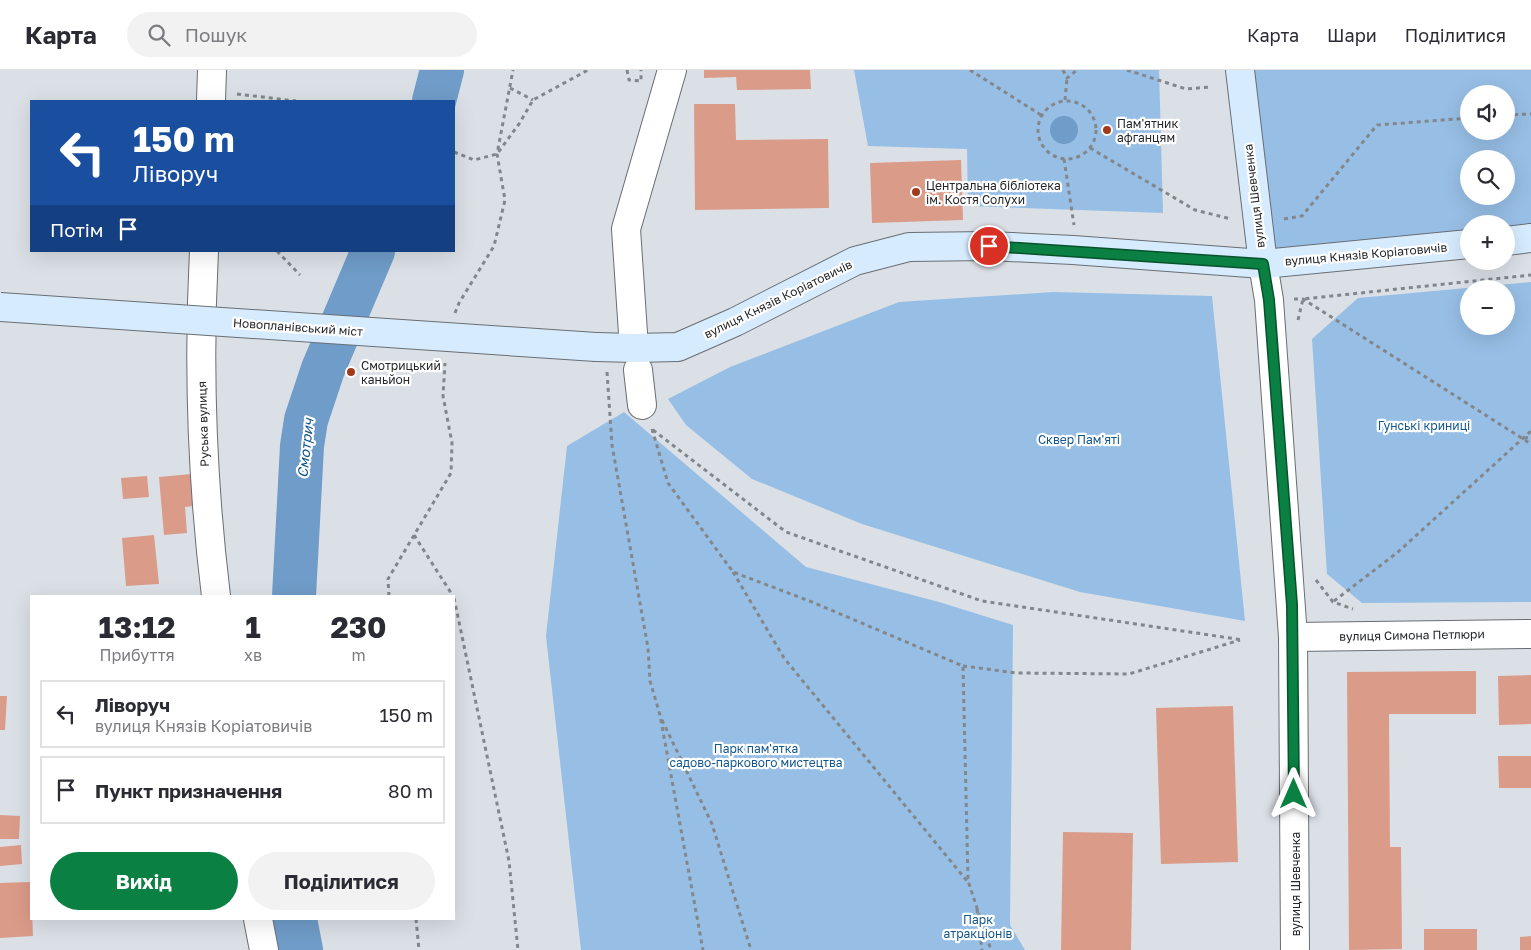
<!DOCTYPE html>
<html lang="uk">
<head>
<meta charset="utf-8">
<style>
	body { margin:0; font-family:"Golos Text",sans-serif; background:#f2f2f3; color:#2b2b33; height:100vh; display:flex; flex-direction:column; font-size:19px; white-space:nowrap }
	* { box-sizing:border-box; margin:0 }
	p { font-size:16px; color:#7c7c81 }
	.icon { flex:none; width:28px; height:28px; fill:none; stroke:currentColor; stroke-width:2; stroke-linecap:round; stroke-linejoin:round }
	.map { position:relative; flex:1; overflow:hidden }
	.panel { position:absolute; left:30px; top:525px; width:425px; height:325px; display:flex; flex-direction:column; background:#fff; border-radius:0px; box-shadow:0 5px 20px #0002 }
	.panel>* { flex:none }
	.hud { position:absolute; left:30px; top:30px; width:425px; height:152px; border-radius:0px; box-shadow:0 5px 20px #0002; background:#1a4fa0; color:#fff; overflow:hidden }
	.controls { position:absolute; left:1460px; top:15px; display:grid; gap:10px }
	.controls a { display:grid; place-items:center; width:55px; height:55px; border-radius:50%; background:#fff; box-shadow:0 5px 20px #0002; font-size:25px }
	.pin { position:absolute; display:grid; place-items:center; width:42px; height:42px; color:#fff; margin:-21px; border:2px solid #fff; border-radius:50%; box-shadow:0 1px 5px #0007 }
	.me { position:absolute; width:55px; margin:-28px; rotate:0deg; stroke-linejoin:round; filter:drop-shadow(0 0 4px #0008) }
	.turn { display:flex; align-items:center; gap:18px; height:105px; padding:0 20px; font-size:22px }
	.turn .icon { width:65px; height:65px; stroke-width:2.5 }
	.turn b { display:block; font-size:35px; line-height:42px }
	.then { display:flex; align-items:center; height:48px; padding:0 20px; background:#0003; gap:10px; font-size:19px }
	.eta { display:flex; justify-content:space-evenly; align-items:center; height:85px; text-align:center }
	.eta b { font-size:30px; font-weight:700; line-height:35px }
	.cta { display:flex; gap:10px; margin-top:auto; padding:10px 20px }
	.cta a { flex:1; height:58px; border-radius:30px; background:#0b8043; color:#fff; font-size:20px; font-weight:700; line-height:58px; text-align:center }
	.cta a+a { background:#f2f2f3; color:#2b2b33 }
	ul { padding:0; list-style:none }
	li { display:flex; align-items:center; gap:15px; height:68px; margin:0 10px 8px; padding:0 10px; border:2px solid #e1e1e2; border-radius:0px }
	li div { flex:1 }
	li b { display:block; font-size:19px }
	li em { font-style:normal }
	header { display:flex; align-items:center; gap:30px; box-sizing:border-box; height:70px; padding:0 25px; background:#fff; border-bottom:1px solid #e1e1e2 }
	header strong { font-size:24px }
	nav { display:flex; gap:28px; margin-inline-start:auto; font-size:18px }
	.search { width:350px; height:45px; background:#f2f2f3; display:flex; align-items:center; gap:12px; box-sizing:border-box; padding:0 18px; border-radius:28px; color:#7c7c81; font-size:19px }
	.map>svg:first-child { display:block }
</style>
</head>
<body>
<header>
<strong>Карта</strong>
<div class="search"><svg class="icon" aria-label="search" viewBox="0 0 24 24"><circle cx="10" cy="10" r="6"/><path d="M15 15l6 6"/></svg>Пошук</div>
<nav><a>Карта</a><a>Шари</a><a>Поділитися</a></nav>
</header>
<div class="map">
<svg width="1531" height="880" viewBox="0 0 1531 880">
	<rect width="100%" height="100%" fill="#dbe0e6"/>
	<!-- green -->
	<g fill="#97bee5" fill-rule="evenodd">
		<path d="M854,0h305l4,143 -195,-7 -1,-57 -99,-3z"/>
		<path d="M1240,0h291v168l-25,3v-17h-37v20l-206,20zM1469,24h37v37h-37zM1469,89h37v37h-37z"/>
		<path d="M1531,212v320l-169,1 -35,-29 -15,-235 46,-41zM1469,219h37v37h-37z"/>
		<path d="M1053,222l159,4 33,325 -165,-29 -218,-68 -110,-45 -66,-54 -18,-26 62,-32 169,-65z"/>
		<path d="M624,342l182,155 133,35 74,23 -3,300 15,25h-444l-35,-314 21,-190z"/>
	</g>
	<!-- water -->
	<circle fill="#6f9cc8" cx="1064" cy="60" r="14"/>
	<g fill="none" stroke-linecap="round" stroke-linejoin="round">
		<!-- river -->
		<g stroke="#6f9cc8" stroke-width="44">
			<path d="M434,31l8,-31"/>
			<path d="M294,526l8,-150 4,-26 17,-51 50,-118"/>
			<path d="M295,849l6,31"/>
		</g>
	</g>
	<!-- building -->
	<g fill="#db9b89">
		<path d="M704,0h106l1,19 -74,1 -1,-13 -32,1z"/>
		<path d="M694,34h41l1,36 92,-1 1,69 -134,2z"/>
		<path d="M961,90l2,60 -91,3 -2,-60z"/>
		<path d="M191,404l3,32 -9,1 2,26 -23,2 -5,-58z"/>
		<path d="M147,406l2,21 -26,2 -2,-21z"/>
		<path d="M154,465l5,49 -33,2 -4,-48z"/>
		<path d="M1476,601v43h-87l1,133h11l1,102 -53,1 -2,-278z"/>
		<path d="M1531,605v49l-32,1 -1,-49z"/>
		<path d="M0,626h7l-2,34h-5z"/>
		<path d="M1233,636l5,156 -77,2 -5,-156z"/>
		<path d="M1498,686h33v32h-32z"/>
		<path d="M0,745l20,1 -1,23h-19z"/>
		<path d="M1063,762l70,1 -2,117h-70z"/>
		<path d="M21,775l1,19 -22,2v-19z"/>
		<path d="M31,812l2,54 -33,2v-55z"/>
		<rect x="1424" y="859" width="53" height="21"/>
		<path d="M1531,866v14h-11v-13z"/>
	</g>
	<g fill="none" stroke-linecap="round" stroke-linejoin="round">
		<defs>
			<g id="street">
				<path d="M211,31l1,-31"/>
				<path d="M204,181c-6,115 -2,231 12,345"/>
				<path d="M1263,194l6,36 24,337 2,313"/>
				<path d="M634,278l-8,-119 46,-159"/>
				<path d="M638,300l4,35"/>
				<path d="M1293,567l238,-3"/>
				<path d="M258,849l6,31"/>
			</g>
			<g id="secondary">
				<path d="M1240,0l23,194"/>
				<path d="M1506,171l25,-3"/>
				<path d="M596,277l38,1 44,-1 57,-25 120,-61 54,-14 80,-1 84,4 190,14 206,-20"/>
			</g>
		</defs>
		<!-- street casing -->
		<use href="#street" stroke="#696e73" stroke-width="30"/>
		<!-- secondary casing -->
		<use href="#secondary" stroke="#696e73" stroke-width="30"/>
		<!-- path -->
		<g stroke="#83878b" stroke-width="3" stroke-dasharray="4 4" stroke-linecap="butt">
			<path d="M627,0l2,10 12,1v-11"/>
			<path d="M970,0l71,45"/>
			<path d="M1063,0l4,8 10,-8"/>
			<path d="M1127,0l59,19 24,-2"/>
			<path d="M510,18l23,12"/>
			<path d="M237,24l59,7"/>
			<path d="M1065,30l2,-22"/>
			<circle cx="1067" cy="60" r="29"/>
			<path d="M1506,45l25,-1"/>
			<path d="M1090,78l105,62 36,9"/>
			<path d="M454,82l20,8 23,-6 22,-30 14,-24 55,-30"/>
			<path d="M1064,89l10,66"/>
			<path d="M1284,149l18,-3 75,-91 92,-7"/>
			<path d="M277,181l23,24"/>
			<path d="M1294,229h9l228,145"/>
			<path d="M455,243l4,-10 35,-57 11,-46 -8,-46 16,-84"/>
			<path d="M1298,250l5,-21 228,-24"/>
			<path d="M607,302l5,73 36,203 2,33 10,34 43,235"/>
			<path d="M652,359l16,54 65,89 79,30 151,64 5,215 23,69"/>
			<path d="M653,360l133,102 196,69 261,39"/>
			<path d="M1524,368l7,-1"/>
			<path d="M414,465l39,61"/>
			<path d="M733,502l51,86 183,223"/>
			<path d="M1316,510l17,22 20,7"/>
			<path d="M389,526l-1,-17 63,-106 1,-30 -9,-47 2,-33"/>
			<path d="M454,528l55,263 9,89"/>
			<path d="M1334,531l64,-49 133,-121"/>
			<path d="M963,596l54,7 112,1 111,-34"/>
			<path d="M662,650l50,104 39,126"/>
			<path d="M977,839l5,41"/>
			<path d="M416,849l3,31"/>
		</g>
		<!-- street -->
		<use href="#street" stroke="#fff" stroke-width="28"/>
		<!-- secondary -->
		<use href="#secondary" stroke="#d6ebfe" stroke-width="28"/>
		<defs>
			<path id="secondary-bridge" d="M0,237l596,40"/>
		</defs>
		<!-- secondary-bridge casing -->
		<use href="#secondary-bridge" stroke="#696e73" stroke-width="30" stroke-linecap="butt"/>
		<!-- secondary-bridge -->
		<use href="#secondary-bridge" stroke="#d6ebfe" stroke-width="28"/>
	</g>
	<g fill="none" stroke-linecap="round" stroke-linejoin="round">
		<defs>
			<path id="route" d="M989,176l274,18 6,36 23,305 2,189"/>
		</defs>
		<!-- route casing -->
		<use href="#route" stroke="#07532c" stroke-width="12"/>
		<!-- route -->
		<use href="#route" stroke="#0b8043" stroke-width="9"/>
	</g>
	<!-- markers -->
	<g fill="#a23a1c" stroke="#fff" stroke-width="2">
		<circle cx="1107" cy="60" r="5"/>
		<circle cx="916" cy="122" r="5"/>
		<circle cx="351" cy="302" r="5"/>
	</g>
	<g text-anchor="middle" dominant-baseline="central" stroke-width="4.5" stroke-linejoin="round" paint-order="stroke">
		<!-- poi labels -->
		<g font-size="12" fill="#25272a" stroke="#fff" text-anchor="start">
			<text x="1117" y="53">Пам'ятник<tspan x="1117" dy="14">афганцям</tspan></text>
			<text x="926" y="115">Центральна бібліотека<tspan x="926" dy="14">ім. Костя Солухи</tspan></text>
			<text x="361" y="295">Смотрицький<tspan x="361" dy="14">каньйон</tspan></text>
		</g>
		<!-- street labels -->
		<g font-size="12" fill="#25272a" stroke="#fff">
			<text transform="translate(1254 126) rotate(-97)">вулиця Шевченка</text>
			<text transform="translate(1366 184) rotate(-5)">вулиця Князів Коріатовичів</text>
			<text transform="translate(778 229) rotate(-26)">вулиця Князів Коріатовичів</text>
			<text transform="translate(298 257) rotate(4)">Новопланівський міст</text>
			<text transform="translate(203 354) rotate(-92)">Руська вулиця</text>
			<text transform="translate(1412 565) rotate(-1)">вулиця Симона Петлюри</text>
			<text transform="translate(1295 814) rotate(-90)">вулиця Шевченка</text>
		</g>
		<!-- park labels -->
		<g font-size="12" fill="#13578e" stroke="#fff">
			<text x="1424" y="355">Гунські криниці</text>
			<text x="1079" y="369">Сквер Пам'яті</text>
			<text x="756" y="678">Парк пам'ятка<tspan x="756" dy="14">садово-паркового мистецтва</tspan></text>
			<text x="978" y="849">Парк<tspan x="978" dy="14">атракціонів</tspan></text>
		</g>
		<!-- water labels -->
		<g font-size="14" font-style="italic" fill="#0d538a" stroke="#fff">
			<text transform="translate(305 378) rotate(-84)">Смотрич</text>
		</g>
	</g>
</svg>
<div class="controls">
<a><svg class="icon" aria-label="sound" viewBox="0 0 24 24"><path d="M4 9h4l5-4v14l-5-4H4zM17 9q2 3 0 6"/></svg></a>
<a><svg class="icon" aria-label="search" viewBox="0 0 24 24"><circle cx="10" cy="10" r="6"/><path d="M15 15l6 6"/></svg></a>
<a>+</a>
<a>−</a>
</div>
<div class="pin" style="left:989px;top:176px;background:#d93025"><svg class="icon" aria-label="arrive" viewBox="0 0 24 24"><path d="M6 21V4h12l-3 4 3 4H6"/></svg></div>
<svg class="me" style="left:1294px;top:724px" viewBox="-20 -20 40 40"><path d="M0-17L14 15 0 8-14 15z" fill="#0b8043" stroke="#fff" stroke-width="4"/></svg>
<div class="hud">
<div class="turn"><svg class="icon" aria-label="left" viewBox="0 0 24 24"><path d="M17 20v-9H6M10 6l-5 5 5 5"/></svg><div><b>150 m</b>Ліворуч</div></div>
<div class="then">Потім<svg class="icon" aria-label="arrive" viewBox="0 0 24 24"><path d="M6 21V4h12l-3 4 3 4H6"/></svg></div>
</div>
<section class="panel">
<div class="eta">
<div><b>13:12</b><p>Прибуття</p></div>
<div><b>1</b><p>хв</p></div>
<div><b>230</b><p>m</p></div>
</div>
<ul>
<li><svg class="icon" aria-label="left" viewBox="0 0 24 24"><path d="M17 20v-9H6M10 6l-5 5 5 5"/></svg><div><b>Ліворуч</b><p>вулиця Князів Коріатовичів</p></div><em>150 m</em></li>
<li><svg class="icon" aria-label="arrive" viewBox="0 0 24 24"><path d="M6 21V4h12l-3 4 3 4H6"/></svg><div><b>Пункт призначення</b></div><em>80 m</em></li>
</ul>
<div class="cta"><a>Вихід</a><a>Поділитися</a></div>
</section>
</div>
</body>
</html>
